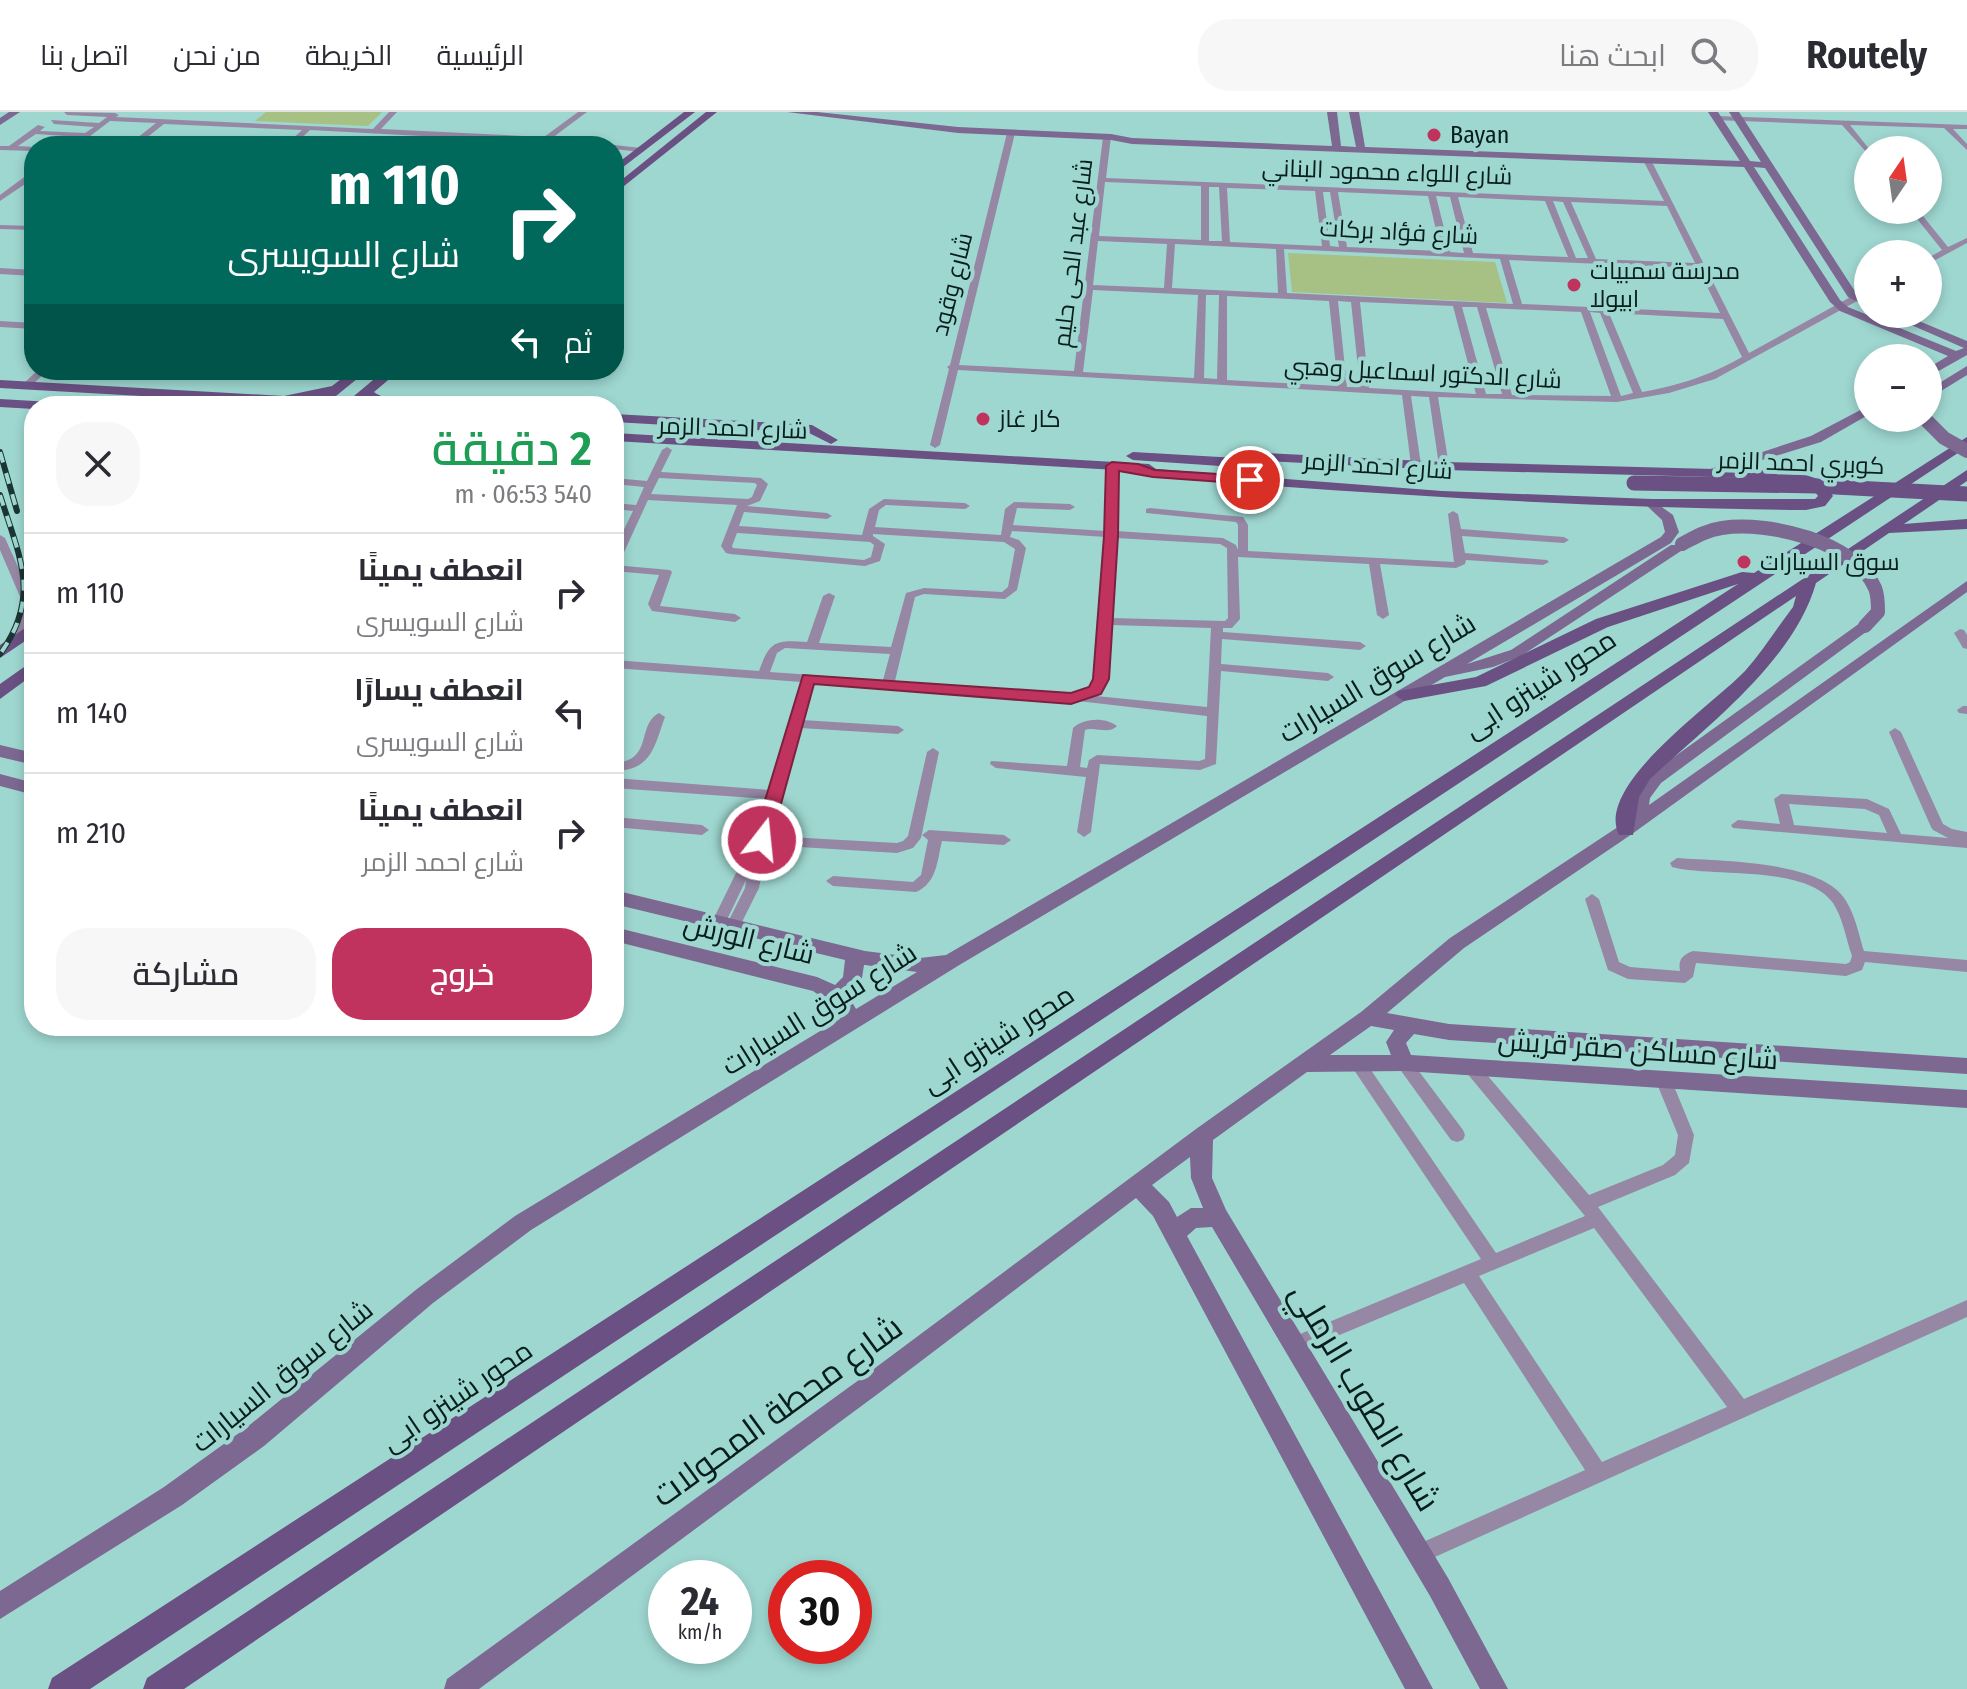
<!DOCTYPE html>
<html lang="ar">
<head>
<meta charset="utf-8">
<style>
	body { margin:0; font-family:"Fira Sans Condensed",Cairo,sans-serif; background:#f7f7f7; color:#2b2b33; direction:rtl; height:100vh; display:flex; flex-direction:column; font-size:30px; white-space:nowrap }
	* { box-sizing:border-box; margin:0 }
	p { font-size:26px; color:#7c7c81 }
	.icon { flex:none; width:44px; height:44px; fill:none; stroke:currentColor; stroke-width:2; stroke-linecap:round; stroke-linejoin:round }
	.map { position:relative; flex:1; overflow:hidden; direction:ltr }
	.details { position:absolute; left:24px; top:284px; width:600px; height:640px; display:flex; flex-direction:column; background:#fff; border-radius:32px; box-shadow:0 4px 12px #0003; direction:rtl }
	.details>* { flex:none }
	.hud { position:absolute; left:24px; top:24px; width:600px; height:244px; border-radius:32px; box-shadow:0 4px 12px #0003; direction:rtl; background:#00695c; color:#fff; overflow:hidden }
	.needle { width:52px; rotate:13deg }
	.tools { position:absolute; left:1854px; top:24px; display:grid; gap:16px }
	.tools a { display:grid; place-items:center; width:88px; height:88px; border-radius:50%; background:#fff; box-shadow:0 4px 12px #0003; font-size:40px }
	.speed { position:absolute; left:648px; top:1448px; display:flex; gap:16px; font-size:40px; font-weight:700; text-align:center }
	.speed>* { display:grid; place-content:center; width:104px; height:104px; border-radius:50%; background:#fff; box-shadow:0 4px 12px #0003; line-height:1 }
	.speed small { font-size:20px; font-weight:400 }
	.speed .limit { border:12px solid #d22; background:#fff; color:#111 }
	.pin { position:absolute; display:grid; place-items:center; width:68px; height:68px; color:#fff; margin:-34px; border:4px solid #fff; border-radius:50%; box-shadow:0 2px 8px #0007 }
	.me { position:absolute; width:88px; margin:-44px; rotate:16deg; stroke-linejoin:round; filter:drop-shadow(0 0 6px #0008) }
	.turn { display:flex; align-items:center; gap:28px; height:168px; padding:0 32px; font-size:36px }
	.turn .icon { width:104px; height:104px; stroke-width:2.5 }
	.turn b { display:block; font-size:56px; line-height:68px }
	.then { display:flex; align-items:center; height:76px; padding:0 32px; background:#0003; gap:16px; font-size:30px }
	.round { display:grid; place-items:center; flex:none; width:84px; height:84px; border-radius:32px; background:#f7f7f7 }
	.overview { display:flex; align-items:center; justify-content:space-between; height:136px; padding:0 32px }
	h1 { font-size:48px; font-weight:600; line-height:60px; color:#1e9e55 }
	.button { display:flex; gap:16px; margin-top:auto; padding:16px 32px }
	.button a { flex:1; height:92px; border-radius:32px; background:#c1335f; color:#fff; font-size:32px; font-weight:600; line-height:92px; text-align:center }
	.button a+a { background:#f7f7f7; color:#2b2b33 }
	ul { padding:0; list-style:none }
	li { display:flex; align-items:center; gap:24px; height:120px; padding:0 32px; border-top:2px solid #e1e1e2 }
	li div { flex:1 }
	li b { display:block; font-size:30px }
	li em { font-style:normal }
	header { display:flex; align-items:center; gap:48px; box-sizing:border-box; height:112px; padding:0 40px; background:#fff; border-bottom:2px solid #e1e1e2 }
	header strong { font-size:38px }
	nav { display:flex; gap:44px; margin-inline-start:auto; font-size:28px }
	.search { width:560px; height:72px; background:#f7f7f7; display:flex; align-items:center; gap:20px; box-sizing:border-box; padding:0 28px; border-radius:32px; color:#7c7c81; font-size:30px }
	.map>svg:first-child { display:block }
</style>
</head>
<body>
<header>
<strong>Routely</strong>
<div class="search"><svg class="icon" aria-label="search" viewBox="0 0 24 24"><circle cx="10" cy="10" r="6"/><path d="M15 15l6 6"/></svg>ابحث هنا</div>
<nav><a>الرئيسية</a><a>الخريطة</a><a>من نحن</a><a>اتصل بنا</a></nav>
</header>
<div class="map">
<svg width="1967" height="1577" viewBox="0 0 1967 1577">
	<rect width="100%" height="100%" fill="#9ed7d0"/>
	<!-- green -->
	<g fill="#a7c084">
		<path d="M266,0h116l-14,14 -113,-5z"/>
		<path d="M1288,141l207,9 12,41 -215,-11z"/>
	</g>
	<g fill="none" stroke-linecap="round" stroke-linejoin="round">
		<!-- street -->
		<g fill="#9688a5" fill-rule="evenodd">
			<path d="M64,0l51,1 4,2 -3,2 257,12 16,-17h8l-16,17 163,8 34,-25h9l-35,26 57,8 -299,-16 -17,16h-8l17,-16 -138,-6 -28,22h-9l29,-23 -46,-2 -33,25h-9l12,-9 -44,-3 -18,12 16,1v4l-34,-1v-4h9l29,-21 7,2 -5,4 45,2 9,-6 -40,-3 -3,-4 48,3 8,-6 -40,-2z"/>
			<path d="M1717,4l250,9v4h-14l14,15v6l-23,-22 -94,-3 20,25h-2v4l-26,-29 -128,-5z"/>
			<path d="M1011,19l4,2 -56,232 115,6 29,-234 4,-2 4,2 -5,41 558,23 -21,-41 4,-2 4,2 98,193 116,-64 3,-1v7l-153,84 -46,14 -52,9 -179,-5 11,69 -5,3 -5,-3 -10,-69 -18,-1 10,69 -5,3 -5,-3 -9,-70 -444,-25 -18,75 -5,3 -5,-3 19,-76 -2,-2 3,-2 57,-232zM1105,70l96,4v54l-102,-4zM1209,75h10l3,54h-13zM1227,76l88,3 7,55 -92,-4zM1323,80h7l9,55 -9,-1zM1338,80l90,4 13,55 -94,-4zM1436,84l14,1 14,56 -14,-1zM1458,85l87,4 23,56 -95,-4zM1553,89l10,1 25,56h-12zM1571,90l96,4 28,57 -99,-4zM1098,129l69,3 -3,44 -71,-3zM1175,132l101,5 2,44 -106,-5zM1284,137l216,10 13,45 -226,-11zM1509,148l189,8 22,45 -198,-9zM1093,178l105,5 -4,83 -111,-6zM1206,183h13l-2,84 -13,-1zM1227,184l102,5 9,85 -111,-6zM1338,189l13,1 9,85h-13zM1360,190l93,4 23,88 -107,-6zM1462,195h15l25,87h-16zM1486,196l95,4 30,84 -99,-1zM1590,200l10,1 33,80 -12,3zM1609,201l114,6 19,38c-34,19 -61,28 -100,35z"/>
			<path d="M614,33l27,3 4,2 -4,2 -27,-3v-3h-3z"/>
			<path d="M31,60h3v6l-34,23v-6z"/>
			<path d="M1910,98h8l30,37 19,-9v5l-39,21v-6l14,-8z"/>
			<path d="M0,113l34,1v4l-34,-1z"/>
			<path d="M0,156l34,2v6l-34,-2z"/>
			<path d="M0,209l34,2v6l-34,-2z"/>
			<path d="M38,258h10l-18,17h-6v-4z"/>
			<path d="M667,335l5,3 -11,22 100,6 7,6 -8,17 -13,5 80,7 5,3 -5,3 -83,-7 -5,14 123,9 7,-26 15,-10 81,4 5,3 -5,3 -79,-4 -7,5 -4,17 126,8 4,-26 9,-7 56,2 5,3 -5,3 -53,-2 -4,17 93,6 1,-65 5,-3 5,3 -1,65 107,7 13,7 2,5v-25l-2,-3 -90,-9v-4l4,-1 93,9 5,8v26l206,11 -6,-48 5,-3 5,3 3,15 103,8 5,3 -5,3 -102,-7 3,17 82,7 2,2 -6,3 -77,-5 -1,4 -9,4 -76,-4 9,51 -6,4 -6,-4 -8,-51 -131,-7 2,62 -8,9h-9v4l137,10 6,4 -6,4 -138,-11 -1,25 107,9 6,4 -6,4 -107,-10 -5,93 -16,6 -100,-6 -9,68 -7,5 -7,-5 9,-55 -90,-9 -6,-4 1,-3 76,5 6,-38c11,-10 32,-11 44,-2 -8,9 -22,0 -32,4l-5,37 7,1 2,-8 8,-5 102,6 6,-2 2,-43 -129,-15 -265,-18 -11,37 96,6 6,4 -6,4 -98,-6 -30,108 127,7 6,-2 5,-5 19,-84 6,-4 6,4 -18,86 -8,10 -16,5 -130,-8 -8,43 -21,42h-10l-2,-4 19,-38 1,-8 -22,46h-10l-2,-4 24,-49 15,-19 16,-55 -153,-11v-10l155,12 32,-108 -187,-14v-8l145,11c11,-31 17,-31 48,-29l16,-46 6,-3 6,3 -16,47 72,4 15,-54 18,-5 78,4 6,-5 7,-38 -11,-7 -131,-8v2l12,8 -5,17 -15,5 -135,-12 -4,-1 -5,-7 16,-41 -89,-5 -28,61 -6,3v-14l19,-39 -19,-2v-6l22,2 8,-18 -30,-3v-6l33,3 15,-31zM659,366l96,5 2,2 -5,12 -4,2 -97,-5zM1012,419l94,6 -11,142c-4,11 -13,14 -24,15l-176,-13 20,-84 9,-3 81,5 12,-9 9,-42 -7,-8 -9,-3zM737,421l133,9 4,3 -3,12 -7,3 -131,-12 -1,-2zM1116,426l104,6 7,4 1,70 -3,3 -114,-3zM1111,513l100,3 -4,79 -111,-11 11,-17zM785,536l105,6 -7,26 -113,-8 7,-19z"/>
			<path d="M0,423l5,3 29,64 -2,18 -21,30 -4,1 -6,-4 19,-27 4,-14 -24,-56z"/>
			<path d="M614,453l56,5 2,2 -12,34 75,8 6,4 -6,4 -83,-11 -4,-7 11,-29 -45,-4z"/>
			<path d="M1960,517l4,1 3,5v14l-4,-1 -9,-15z"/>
			<path d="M1963,594h4v8l-8,-1 -2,-3z"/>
			<path d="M659,601l6,4c-11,30 -13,53 -51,54v-8c40,-2 22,-38 45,-50z"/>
			<path d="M1895,616l6,4 42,92 9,5 15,3v16l-234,-20 -2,-3 7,-5 42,4 -6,-25 7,-5 86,5 22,10 12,25 47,4 -15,-8 -2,-3 -42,-95zM1789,692l76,5 14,6 8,18 -93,-8z"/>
			<path d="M614,705l88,8 7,5 -7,5 -88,-8z"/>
			<path d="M929,718l75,5 7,5 -7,5 -62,-4c-5,20 -5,42 -26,51l-83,-6 -7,-5 7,-5 80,6 8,-7 7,-35 -6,-5z"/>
			<path d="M1677,746c43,3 133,3 163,35 14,15 18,39 24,58l103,9v12l-102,-10 -3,8 -16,6 -150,-13 -3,14 -8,6 -57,-4 -20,-9 -23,-71 7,-5 7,5 20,63 11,5 50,4c-2,-11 2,-16 13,-20l153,13 4,-2 2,-6c-6,-17 -9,-38 -19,-53 -28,-39 -119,-25 -161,-36l-2,-4z"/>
			<path d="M1357,944l5,1 134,196 89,-37 -119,-144 -3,-5 3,-5 5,-1 5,1 113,133 74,-30 12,-10 3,-20 -23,-56 2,-5 6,-2 6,2 25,61 -5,28 -14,12 -77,32 146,192 223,-99v17l-541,244 -7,3 -7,-3 -3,-7 3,-7 173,-77 -121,-187 -170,71 -6,-3 -3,-6 3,-6 193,-80 -129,-192 -3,-5 3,-5zM1594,1116l133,179 -125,55 -123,-186z"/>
			<path d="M1404,945l5,1 54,72 2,5 -2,5 -6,2 -6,-2 -52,-72 -3,-5 3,-5z"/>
		</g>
		<!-- secondary -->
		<g fill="#7c6891" fill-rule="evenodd">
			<path d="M9,0h11l-20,13v-7z"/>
			<path d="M787,0h30l141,15 153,7 21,4 200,8 -5,-34h10l4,34 15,1 -7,-35h10l6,35 375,14 -32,-49h10l32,49 11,1 -32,-50h10l117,181 12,6v8l-20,-10 -83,-129 -11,-1 86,133 8,7 108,44 8,-3 -78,-34h16l65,27v14l-39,22v-9l20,-12 -108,-45 -10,-9 -86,-135 -612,-23 -21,-4 -153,-7z"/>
			<path d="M1967,254v9l-39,24v-9z"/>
			<path d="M1868,294v9l-47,27 -111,34 -12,-3 113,-37z"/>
			<path d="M1652,388l21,15 6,17 -8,11 -204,121 44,-14 160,-105h10v6l-160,105 -28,11 -48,10 -484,287 -430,266 -98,73 -169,143 -82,59 -182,114v-28l164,-104 82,-59 171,-139 98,-73 325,-197 -7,-14 -20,-14 -199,-50v-14l203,50 18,8 8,-8 2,-17 -231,-56v-14l251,61 55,7 26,-3 715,-418 4,-5 -3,-12 -17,-16zM864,853h1l52,7 -61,37 -7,-12 13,-19z"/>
			<path d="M1967,469v11l-335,242 -168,114 -77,65 62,11 518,34v16l-518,-34 -35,-6 -8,9 5,12 556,35v18l-563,-37 -97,1 -94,68 -1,38 14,32 222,368 60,111h-28l-50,-93 -218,-369 -16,1 -9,8 246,453h-28l-252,-473 -17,-18 -257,195 -400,296h-35l3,-10 416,-302 333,-248 165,-117 89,-74 180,-119 4,-22 15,-22 211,-152h10v6l-209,154 -11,15 -1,7zM1371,914l23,4 -8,12 5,13h-61zM1190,1045l1,21 12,30h-12l-14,9 -8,-15 -17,-17z"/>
			<path d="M0,633l34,8v12l-34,-8z"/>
			<path d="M0,662l34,9v12l-34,-9z"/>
		</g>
		<!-- primary -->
		<g fill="#6a5083" fill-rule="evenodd">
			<path d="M684,0h11l-81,62v-8z"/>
			<path d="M706,0h11l-103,82v-8z"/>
			<path d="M353,258h15l-37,30 -11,-2 -36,6 -284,-16v-8l284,16 48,-10z"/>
			<path d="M385,258h15l-26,22c13,10 29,5 41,14h-40l-9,-7 -9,7h-15z"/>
			<path d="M0,287l51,3 7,4h-24v3l-34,-2z"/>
			<path d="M614,302l198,11 26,15 -7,4 -22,-11 -195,-11z"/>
			<path d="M614,321l535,31 7,5 286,22 210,8h163l3,-3 -7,-10 -20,-7 -347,-9 -181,-9 -28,6 -102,-7 -7,-4 7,-4 104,6 26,-5 181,9 349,9 28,9 12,16 -8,10 -19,4c-219,-2 -435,-16 -653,-33l-19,-6 -520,-30z"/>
			<path d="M1967,325v10l-1877,1242h-42l4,-11 1686,-1094 -130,43 -122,59 -82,15 -9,-6 3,-4 78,-14 120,-58 146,-47 12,1z"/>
			<path d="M1967,358v11l-63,43 63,-5v10l-78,4 -73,50c-22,78 -109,143 -166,196l-11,18 -6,38h-14c-25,-50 95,-131 126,-164 17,-19 32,-43 48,-64l3,-11 -1612,1093h-41l4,-11z"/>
			<path d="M34,510v13l-34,23v-13z"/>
			<path d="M34,548v14l-34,25v-15z"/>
		</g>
		<defs>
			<g id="rail">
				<path d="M0,340l17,59"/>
				<path d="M0,383c19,61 42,101 0,159"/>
			</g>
		</defs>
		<!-- rail casing -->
		<use href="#rail" stroke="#1a3533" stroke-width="6"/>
		<!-- rail -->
		<use href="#rail" stroke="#9ed7d0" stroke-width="4" stroke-dasharray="11" stroke-linecap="butt"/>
		<!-- secondary-bridge -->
		<g stroke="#7c6891" stroke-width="14">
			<path d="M1924,306l20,20 23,13"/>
			<path d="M1682,432c13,-7 25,-14 40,-16 46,-7 133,13 153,60 3,7 3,16 3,24l-13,14"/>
		</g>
		<!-- primary-bridge -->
		<path stroke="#6a5083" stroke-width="15" d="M1634,371l183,3 150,8"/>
	</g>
	<!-- route -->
	<path fill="#c1335f" stroke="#7d213e" stroke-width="2" d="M1112,350l26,2 17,6 95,6 7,4 -7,4 -97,-7 -34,-6 -1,65 -9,143 -8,15 -30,10 -257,-20 -43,156 -9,6 -6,-2 -3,-4 50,-165 268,18 18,-6 4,-8 11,-143 2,-70z"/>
	<!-- markers -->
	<g fill="#c1335f" stroke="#9ed7d0" stroke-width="3">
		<circle cx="1434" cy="23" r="8"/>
		<circle cx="1574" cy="173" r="8"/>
		<circle cx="983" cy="307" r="8"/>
		<circle cx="1744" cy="450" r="8"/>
	</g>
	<g text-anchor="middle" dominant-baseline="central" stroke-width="8" stroke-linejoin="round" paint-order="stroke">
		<!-- far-poi labels -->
		<g font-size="24" fill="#071e1c" stroke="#9ed7d0" text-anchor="start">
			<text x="1450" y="23">Bayan</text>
			<text x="1590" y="159">مدرسة سمبيات<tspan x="1590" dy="28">ابيولا</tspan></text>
			<text x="999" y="307">كار غاز</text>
			<text x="1760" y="450">سوق السيارات</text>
		</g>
		<!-- far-street labels -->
		<g font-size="24" fill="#071e1c" stroke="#9ed7d0">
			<text transform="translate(1387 60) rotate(2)">شارع اللواء محمود البناني</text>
			<text transform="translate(1399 120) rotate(3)">شارع فؤاد بركات</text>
			<text transform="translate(1073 141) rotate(-83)">شارع عبد الحى حليم</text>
			<text transform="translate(952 172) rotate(-76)">شارع وقود</text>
			<text transform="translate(1423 261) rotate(3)">شارع الدكتور اسماعيل وهبي</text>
			<text transform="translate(733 316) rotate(2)">شارع احمد الزمر</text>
			<text transform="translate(1801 351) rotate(2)">كوبري احمد الزمر</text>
			<text transform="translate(1378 354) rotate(4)">شارع احمد الزمر</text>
		</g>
		<!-- street labels -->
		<g font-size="28" fill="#071e1c" stroke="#9ed7d0">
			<text transform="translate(1377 566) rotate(-31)">شارع سوق السيارات</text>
			<text transform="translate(1540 572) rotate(-33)">محور شينزو ابى</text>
			<text transform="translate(749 827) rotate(14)">شارع الورش</text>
			<text transform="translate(819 897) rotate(-32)">شارع سوق السيارات</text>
			<text transform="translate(998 927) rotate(-33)">محور شينزو ابى</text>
			<text transform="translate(1638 938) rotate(4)">شارع مساكن صقر قريش</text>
			<text transform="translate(282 1264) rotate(-39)">شارع سوق السيارات</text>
			<text transform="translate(457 1284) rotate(-34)">محور شينزو ابى</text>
		</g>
		<!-- near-street labels -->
		<g font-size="34" fill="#071e1c" stroke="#9ed7d0">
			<text transform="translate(1365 1285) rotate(59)">شارع الطوب الرملي</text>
			<text transform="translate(777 1299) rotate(-36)">شارع محطة المحولات</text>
		</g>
	</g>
</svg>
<div class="tools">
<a><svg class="needle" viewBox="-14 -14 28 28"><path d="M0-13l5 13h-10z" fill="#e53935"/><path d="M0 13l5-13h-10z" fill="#7c7c81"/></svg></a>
<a>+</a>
<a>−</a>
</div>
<div class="speed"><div>24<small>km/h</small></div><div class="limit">30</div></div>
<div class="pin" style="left:1250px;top:368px;background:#d93025"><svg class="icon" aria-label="arrive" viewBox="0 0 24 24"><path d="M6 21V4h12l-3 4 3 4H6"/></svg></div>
<svg class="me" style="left:762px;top:728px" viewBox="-20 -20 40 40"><circle r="17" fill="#c1335f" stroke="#fff" stroke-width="3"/><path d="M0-11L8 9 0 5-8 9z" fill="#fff"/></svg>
<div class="hud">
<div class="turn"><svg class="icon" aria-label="right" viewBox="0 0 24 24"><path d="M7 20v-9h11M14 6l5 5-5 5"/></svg><div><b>110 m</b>شارع السويسرى</div></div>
<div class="then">ثم<svg class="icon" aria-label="left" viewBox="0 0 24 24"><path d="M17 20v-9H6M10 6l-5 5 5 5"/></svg></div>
</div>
<section class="details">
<div class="overview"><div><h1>2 دقيقة</h1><p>540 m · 06:53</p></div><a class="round"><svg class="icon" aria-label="close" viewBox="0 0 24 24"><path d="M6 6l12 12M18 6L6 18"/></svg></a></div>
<ul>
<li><svg class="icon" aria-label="right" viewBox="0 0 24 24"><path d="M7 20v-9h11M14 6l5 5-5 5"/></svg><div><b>انعطف يمينًا</b><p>شارع السويسرى</p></div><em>110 m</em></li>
<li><svg class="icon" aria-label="left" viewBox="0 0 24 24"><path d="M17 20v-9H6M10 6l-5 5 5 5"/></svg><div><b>انعطف يسارًا</b><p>شارع السويسرى</p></div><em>140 m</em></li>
<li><svg class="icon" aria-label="right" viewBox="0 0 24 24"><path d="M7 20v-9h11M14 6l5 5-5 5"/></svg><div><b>انعطف يمينًا</b><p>شارع احمد الزمر</p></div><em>210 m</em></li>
</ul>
<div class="button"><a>خروج</a><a>مشاركة</a></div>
</section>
</div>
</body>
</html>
